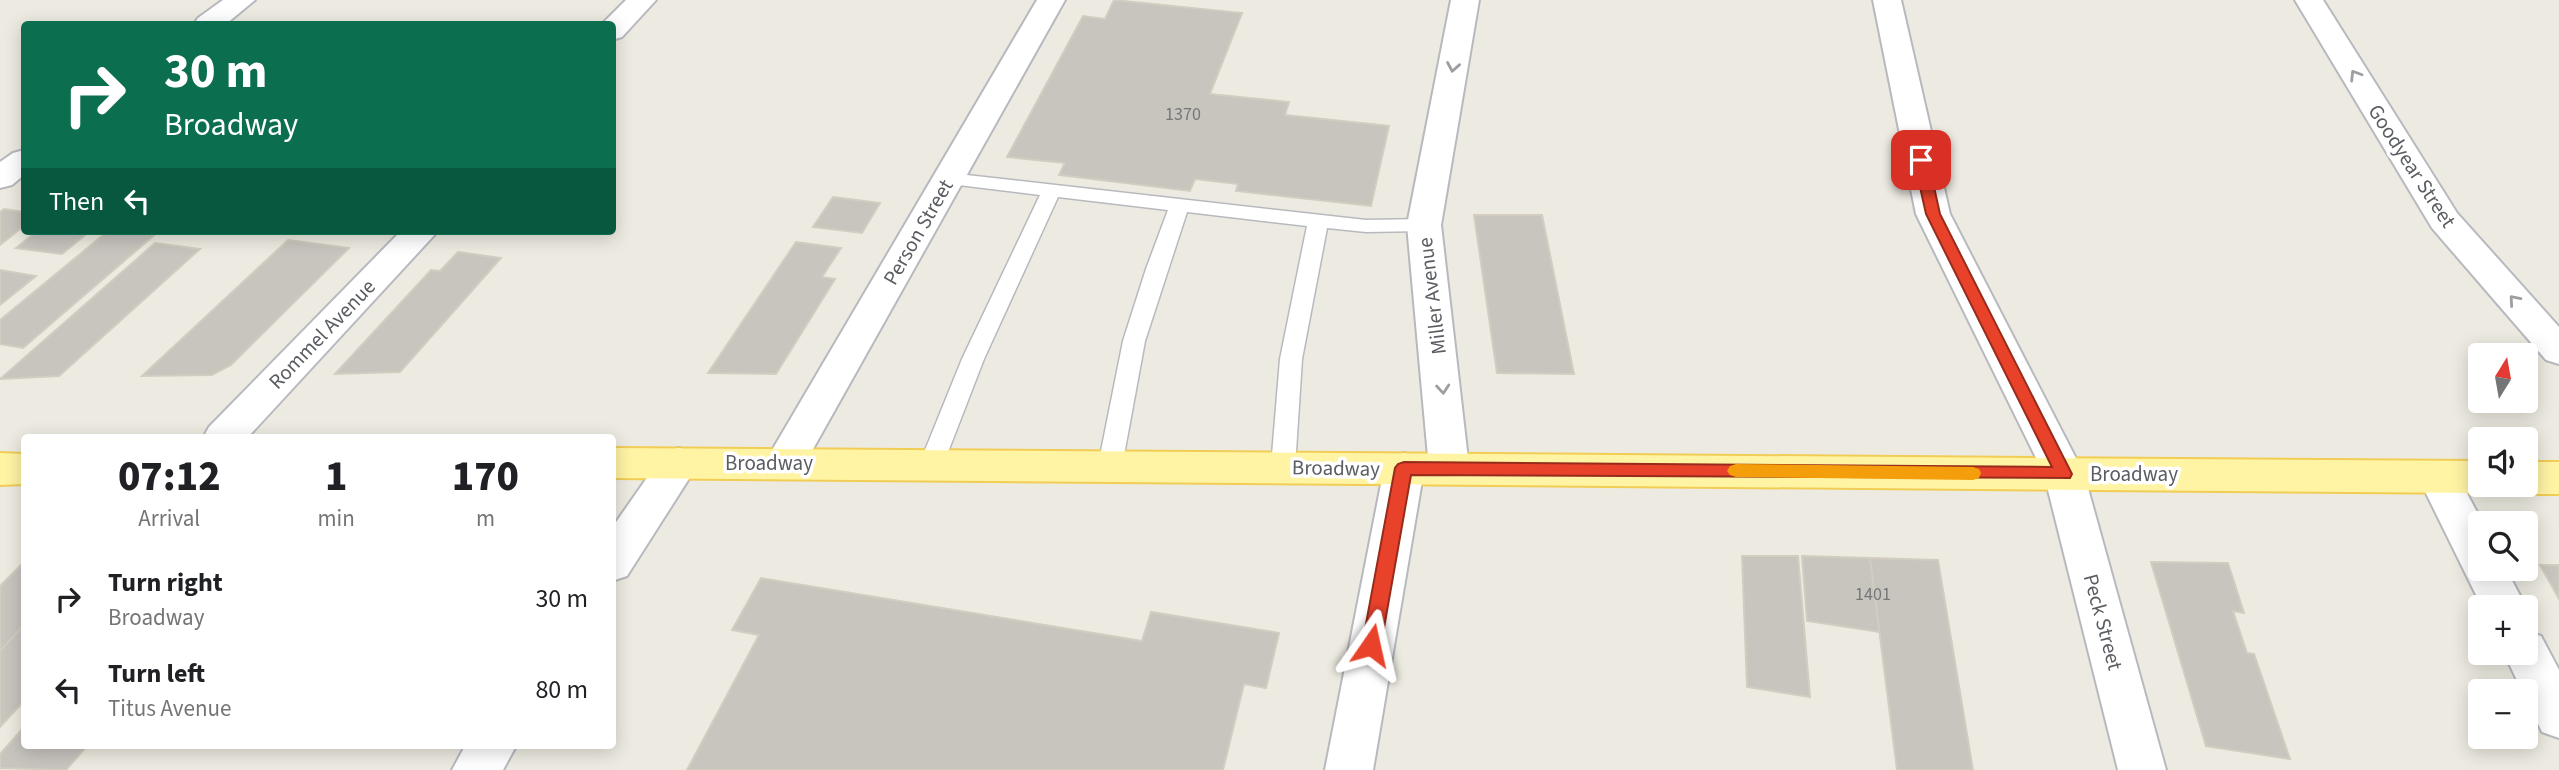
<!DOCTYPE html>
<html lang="en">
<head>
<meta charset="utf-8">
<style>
	body { margin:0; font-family:"Source Sans 3",sans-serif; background:#f6f6f6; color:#202124; height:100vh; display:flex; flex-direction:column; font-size:26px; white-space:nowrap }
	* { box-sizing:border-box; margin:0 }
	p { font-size:23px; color:#757577 }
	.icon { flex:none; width:38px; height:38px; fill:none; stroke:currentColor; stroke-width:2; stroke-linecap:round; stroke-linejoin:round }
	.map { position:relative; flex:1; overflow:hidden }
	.drawer { position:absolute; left:21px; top:434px; width:595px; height:315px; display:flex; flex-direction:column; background:#fff; border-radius:7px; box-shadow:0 4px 18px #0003 }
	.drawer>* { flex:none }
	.top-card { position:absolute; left:21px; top:21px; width:595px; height:214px; border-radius:7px; box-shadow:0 4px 18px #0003; background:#0b6e4f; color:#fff; overflow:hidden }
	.needle { width:46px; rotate:11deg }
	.tools { position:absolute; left:2468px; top:343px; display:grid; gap:14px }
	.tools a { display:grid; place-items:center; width:70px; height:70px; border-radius:7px; background:#fff; box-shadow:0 4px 18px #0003; font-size:35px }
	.pin { position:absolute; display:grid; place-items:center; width:60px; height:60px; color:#fff; margin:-30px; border-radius:14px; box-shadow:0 4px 10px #0006 }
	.me { position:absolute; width:77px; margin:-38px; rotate:11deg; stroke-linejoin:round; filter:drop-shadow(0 0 5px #0008) }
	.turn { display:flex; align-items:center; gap:24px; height:147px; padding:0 28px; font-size:32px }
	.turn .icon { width:91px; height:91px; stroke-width:2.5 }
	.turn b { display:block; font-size:49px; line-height:60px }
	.then { display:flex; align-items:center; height:66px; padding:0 28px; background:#0003; gap:14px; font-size:26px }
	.eta { display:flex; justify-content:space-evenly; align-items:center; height:119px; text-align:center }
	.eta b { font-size:42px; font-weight:800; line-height:49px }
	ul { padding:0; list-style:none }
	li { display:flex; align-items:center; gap:21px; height:91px; padding:0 28px }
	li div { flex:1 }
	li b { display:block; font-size:26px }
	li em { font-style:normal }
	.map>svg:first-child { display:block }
</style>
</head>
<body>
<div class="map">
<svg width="2559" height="770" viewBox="0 0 2559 770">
	<rect width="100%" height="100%" fill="#edebe1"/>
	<!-- building -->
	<g fill="#c8c5bf" stroke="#d2cdc0" stroke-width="2">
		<path d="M1114,0l128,13 -32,81 79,8 -4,13 104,11 -18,80 -135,-15 2,-7 -43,-5 -5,12 -131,-16 6,-12 -58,-6 76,-141 22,3z"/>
		<path d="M833,197l47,6 -18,30 -49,-6z"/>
		<path d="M4,209l20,3v14l-24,19v-33z"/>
		<path d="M1474,215h68l32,159 -77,-1z"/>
		<path d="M37,231h53l-28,23 -46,-6z"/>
		<path d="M108,231h51l-136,117 -23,-4v-24z"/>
		<path d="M288,240l61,8 -118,117 -19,10 -70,1z"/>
		<path d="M796,242l45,6 -19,29 13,2 -59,95 -68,-1z"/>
		<path d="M155,243l45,6 -141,127 -59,3z"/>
		<path d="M458,252l43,6 -101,114 -65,2 96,-104 9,1z"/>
		<path d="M0,270l36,6 -36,29z"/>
		<path d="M1742,556h56l12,141 -63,-10z"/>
		<path d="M1802,556l68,2 10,74 -73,-11z"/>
		<path d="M1870,558l68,2 35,210h-76z"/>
		<path d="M24,562v63l-24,26v-65z"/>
		<path d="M2151,562l77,1 16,50 -11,-2 14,42 7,1 36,105 -84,-13z"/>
		<path d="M2540,565h19v34z"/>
		<path d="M761,578l381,63 9,-29 128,21 -13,55 -22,-4 -21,86h-536l72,-135 -27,-5z"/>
		<path d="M24,625v76l-24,26v-76z"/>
		<path d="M24,727v19h63l-21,24 -66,-2v-14z"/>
	</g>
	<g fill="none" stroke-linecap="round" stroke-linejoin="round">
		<defs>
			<path id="lane" d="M949,173l417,47 58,-1 7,1 3,5 -3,5 -7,1 -58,1 -39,-4 -25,131 -7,108 -3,6 -9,3 -9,-3 -3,-6 9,-108 27,-133 -120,-14 -42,129 -23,125 -4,6 -8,3 -8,-3 -4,-6 25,-125 23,-72 22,-59 -110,-13 -74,162 -41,106 -4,6 -8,3 -8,-3 -4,-6 43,-106 78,-164 -98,-12 -3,-4 3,-4z"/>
			<g id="street">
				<path d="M223,0h32l-29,24h-32l4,-6z"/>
				<path d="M626,0h30l-34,37 -10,3v-16h-10z"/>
				<path d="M1037,0h28l-266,474 -14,4 -14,-4 -6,-11 6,-11z"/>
				<path d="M1451,0h28l-38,225 28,243 -6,11 -14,4 -14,-4 -6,-11 -22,-243z"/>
				<path d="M1873,0h28l49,214 134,260 82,296h-48l-74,-296 -128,-260z"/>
				<path d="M2295,0h28l134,213 102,114v37l-13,-4 -114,-132z"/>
				<path d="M24,150v25l-12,10 -12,3v-26l13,-9z"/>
				<path d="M401,231h37l-191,207h-44l6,-11z"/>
				<path d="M679,448l14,4 6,11 -72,113 -15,5v-53l53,-76z"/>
				<path d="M1404,453l14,5 6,11 -51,301h-48l59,-301 6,-11z"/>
				<path d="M2438,461l14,5 31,57h-3v46h26l20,38 -1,2 -43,-2 -64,-130 6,-11z"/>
				<path d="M2525,631l16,5 18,34v68l-17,-6 -17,-35v-6h-3l-18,-38h21z"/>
				<path d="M465,746h51l-13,24h-51z"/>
			</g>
			<g id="primary">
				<path d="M612,448l1868,13v24h16l-2,3 -14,5 -1868,-15z"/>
				<path d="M0,453l24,1v30l-24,1z"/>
				<path d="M2525,462h34v32h-34l-14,-5 -3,-4h17z"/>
			</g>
		</defs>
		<!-- lane casing -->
		<use href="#lane" stroke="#b7b9be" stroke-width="3"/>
		<!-- street casing -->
		<use href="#street" stroke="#b7b9be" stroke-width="4"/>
		<!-- primary casing -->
		<use href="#primary" stroke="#f1cd56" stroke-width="4"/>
		<!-- lane -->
		<use href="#lane" fill="#fff" fill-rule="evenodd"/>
		<!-- street -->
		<use href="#street" fill="#fff" fill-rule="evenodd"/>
		<!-- primary -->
		<use href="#primary" fill="#fff4a4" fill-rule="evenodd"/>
	</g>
	<!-- one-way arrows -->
	<defs><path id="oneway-chevron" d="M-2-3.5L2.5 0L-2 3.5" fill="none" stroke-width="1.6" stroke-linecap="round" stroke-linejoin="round" transform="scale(1.75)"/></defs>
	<g stroke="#9c9ea1">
		<use href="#oneway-chevron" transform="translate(1453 67) rotate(100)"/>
		<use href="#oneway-chevron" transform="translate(2355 75) rotate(-122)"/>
		<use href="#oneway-chevron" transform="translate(2514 300) rotate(-131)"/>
		<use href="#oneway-chevron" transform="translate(1443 389) rotate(85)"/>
	</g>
	<!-- route -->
	<path fill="#e9422b" stroke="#972b1c" stroke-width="2" d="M1921,156l7,4 12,54 132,260 -2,4 -659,-3 -30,170 -3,6 -7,2 -6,-2 -3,-6 33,-177 3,-4 6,-2 648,5 -126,-253 -12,-54z"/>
	<!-- slow -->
	<path fill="#f59e0b" d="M1736,464l237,3 6,2 2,4 -2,5 -6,2 -237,-3 -6,-2 -3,-4 3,-5z"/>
	<g text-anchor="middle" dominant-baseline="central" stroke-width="7" stroke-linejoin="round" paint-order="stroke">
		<!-- number labels -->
		<g font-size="18" fill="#767779">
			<text x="1183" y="114">1370</text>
			<text x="1873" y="594">1401</text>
		</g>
		<!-- street labels -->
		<g font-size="21" fill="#5a5d62" stroke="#fff">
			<text transform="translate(2412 166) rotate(57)">Goodyear Street</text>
			<text transform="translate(918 232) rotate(-60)">Person Street</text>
			<text transform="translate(1432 296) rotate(-97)">Miller Avenue</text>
			<text transform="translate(322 334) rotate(-46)">Rommel Avenue</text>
			<text x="769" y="463">Broadway</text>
			<text transform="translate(1336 468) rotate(1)">Broadway</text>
			<text x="2134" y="474">Broadway</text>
			<text transform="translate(2103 622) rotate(75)">Peck Street</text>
		</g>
	</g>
</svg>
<div class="tools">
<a><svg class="needle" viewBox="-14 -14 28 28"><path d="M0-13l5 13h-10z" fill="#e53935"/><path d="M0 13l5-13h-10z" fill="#757577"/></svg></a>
<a><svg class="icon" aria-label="sound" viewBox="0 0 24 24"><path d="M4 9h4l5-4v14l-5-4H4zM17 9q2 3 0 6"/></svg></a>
<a><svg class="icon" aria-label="search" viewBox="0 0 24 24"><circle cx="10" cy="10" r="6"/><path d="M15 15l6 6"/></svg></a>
<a>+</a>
<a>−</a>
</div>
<div class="pin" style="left:1921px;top:160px;background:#d93025"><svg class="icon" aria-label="arrive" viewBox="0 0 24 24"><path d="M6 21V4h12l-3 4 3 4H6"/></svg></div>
<svg class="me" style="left:1371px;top:645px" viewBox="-20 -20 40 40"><path d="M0-17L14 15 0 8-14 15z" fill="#e9422b" stroke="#fff" stroke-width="4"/></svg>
<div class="top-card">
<div class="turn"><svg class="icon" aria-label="right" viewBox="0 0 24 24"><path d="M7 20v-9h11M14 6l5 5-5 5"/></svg><div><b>30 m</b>Broadway</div></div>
<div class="then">Then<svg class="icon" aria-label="left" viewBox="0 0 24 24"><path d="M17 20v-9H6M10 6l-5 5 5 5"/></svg></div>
</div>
<section class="drawer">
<div class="eta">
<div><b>07:12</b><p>Arrival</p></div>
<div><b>1</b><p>min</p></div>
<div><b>170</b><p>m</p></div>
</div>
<ul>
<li><svg class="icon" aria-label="right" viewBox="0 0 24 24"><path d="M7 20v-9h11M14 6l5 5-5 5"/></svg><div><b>Turn right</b><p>Broadway</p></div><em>30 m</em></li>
<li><svg class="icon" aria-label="left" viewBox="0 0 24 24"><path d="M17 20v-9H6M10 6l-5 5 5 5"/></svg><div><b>Turn left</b><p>Titus Avenue</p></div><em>80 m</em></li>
</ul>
</section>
</div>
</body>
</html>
